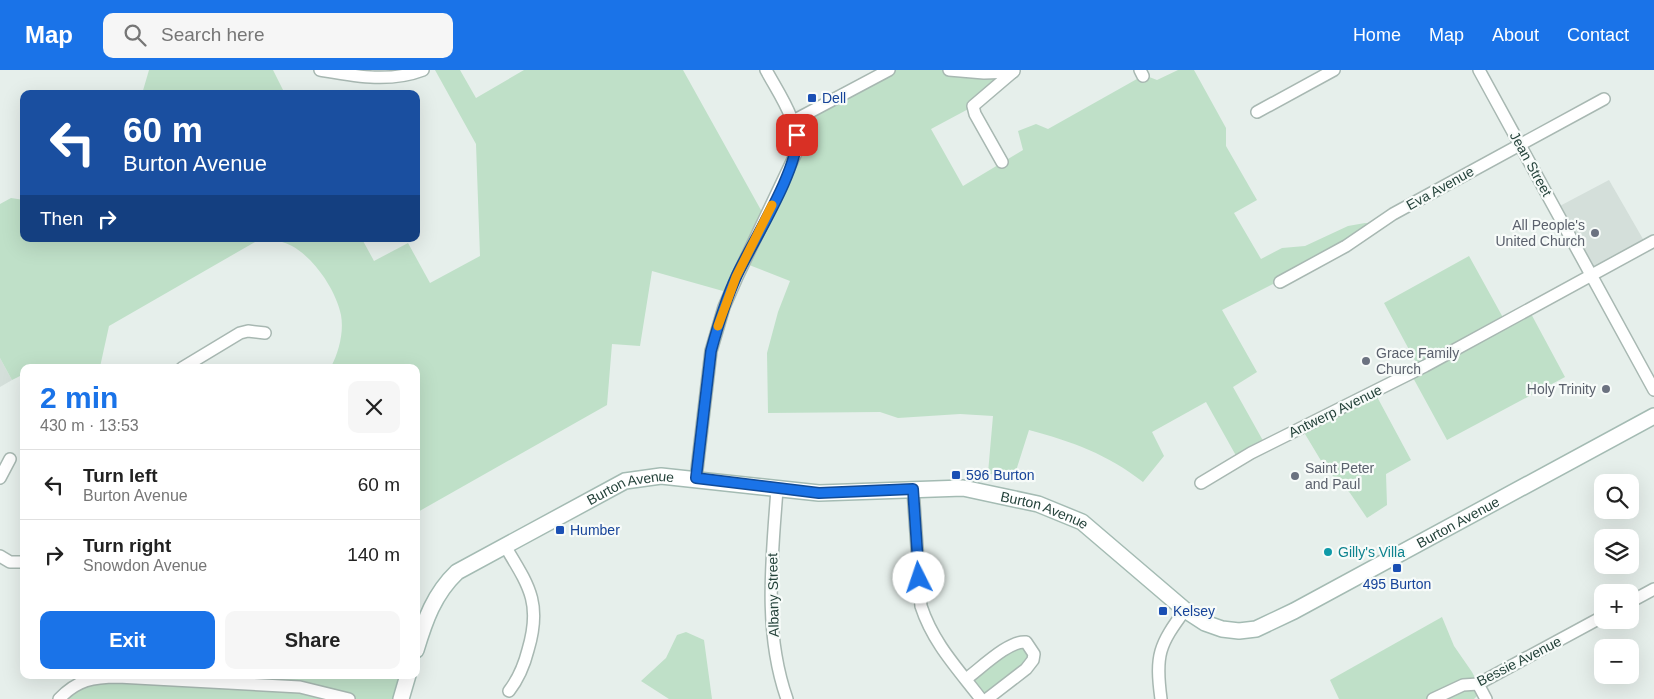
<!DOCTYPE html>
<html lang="en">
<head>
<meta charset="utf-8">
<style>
	body { margin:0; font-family:Arial,sans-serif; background:#f6f6f6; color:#222; height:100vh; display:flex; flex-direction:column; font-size:19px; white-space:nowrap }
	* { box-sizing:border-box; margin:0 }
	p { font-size:16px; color:#767676 }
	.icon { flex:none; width:28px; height:28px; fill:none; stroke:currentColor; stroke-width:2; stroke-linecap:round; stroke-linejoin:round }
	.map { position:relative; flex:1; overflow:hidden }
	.details { position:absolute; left:20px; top:294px; width:400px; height:315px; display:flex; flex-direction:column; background:#fff; border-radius:10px; box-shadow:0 5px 20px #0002 }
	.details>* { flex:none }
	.top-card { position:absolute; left:20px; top:20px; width:400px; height:152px; border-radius:10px; box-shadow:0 5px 20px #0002; background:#1a4fa0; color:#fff; overflow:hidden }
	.buttons { position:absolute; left:1594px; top:404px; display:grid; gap:10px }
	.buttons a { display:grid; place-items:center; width:45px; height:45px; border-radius:10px; background:#fff; box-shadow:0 5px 20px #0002; font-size:25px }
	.pin { position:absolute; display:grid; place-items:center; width:42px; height:42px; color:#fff; margin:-21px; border-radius:10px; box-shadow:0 2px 8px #0006 }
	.me { position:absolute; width:55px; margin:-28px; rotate:356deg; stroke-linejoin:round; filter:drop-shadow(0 0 4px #0008) }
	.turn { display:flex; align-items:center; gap:18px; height:105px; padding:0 20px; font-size:22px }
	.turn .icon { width:65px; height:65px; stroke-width:2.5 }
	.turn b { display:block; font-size:35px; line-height:42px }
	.then { display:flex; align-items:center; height:48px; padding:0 20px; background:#0003; gap:10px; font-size:19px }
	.round { display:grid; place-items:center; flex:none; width:52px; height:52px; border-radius:10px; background:#f6f6f6 }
	.headline { display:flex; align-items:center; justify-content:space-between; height:85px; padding:0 20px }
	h1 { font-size:30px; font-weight:600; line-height:38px; color:#1a73e8 }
	.button { display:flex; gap:10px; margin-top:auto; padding:10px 20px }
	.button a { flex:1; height:58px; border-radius:10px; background:#1a73e8; color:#fff; font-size:20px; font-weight:600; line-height:58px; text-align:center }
	.button a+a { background:#f6f6f6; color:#222 }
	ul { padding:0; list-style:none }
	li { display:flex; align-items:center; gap:15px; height:70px; padding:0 20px; border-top:1px solid #e0e0e0 }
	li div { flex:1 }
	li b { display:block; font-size:19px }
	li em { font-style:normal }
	header { display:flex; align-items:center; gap:30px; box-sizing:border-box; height:70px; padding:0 25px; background:#1a73e8; color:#fff }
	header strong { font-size:24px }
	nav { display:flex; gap:28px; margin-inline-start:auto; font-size:18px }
	.search { width:350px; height:45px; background:#f6f6f6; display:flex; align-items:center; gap:12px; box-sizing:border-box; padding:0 18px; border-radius:10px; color:#767676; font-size:19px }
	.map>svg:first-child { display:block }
</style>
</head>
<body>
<header>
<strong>Map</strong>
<div class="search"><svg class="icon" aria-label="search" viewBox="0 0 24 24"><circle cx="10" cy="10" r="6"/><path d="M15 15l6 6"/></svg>Search here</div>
<nav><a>Home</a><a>Map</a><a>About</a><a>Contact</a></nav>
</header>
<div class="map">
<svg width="1654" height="629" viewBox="0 0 1654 629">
	<rect width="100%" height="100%" fill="#e6efeb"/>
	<!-- built -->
	<g fill="#d4dfda">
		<path d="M1609,110l38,66 -55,30 -36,-68z"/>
		<path d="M0,288l12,22 -12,7z"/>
	</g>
	<!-- green -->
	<g fill="#bfe0c8">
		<path d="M149,0h124l12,24h-143z"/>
		<path d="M435,0h25l16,28 48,-28h159l83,149 28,-58v-40l98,-51h51l29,4 42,-2 -40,34 -43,23 32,57 60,-36 -5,-19 18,-7 12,5 96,-54 13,5 21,-10h16l32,58v18l31,54 -23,13 27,46 21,-11 23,-2 43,-20 17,-3 12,1 -98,57 -57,29 35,62 -24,15 33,59 -27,15 -33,-59 -54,30 12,24 -21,26c-36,-28 -70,-40 -114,-52l-16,50 -25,-7 5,-57 -33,-2 -62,4 -18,-6 -112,1 -1,-60 11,-41 12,-31 -46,-18 -14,30 -78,-22 -12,75 -28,-2 -5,61 -191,108v-145l-85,-1c8,-15 13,-35 10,-52 -5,-25 -27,-57 -49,-69 -12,-7 -24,-6 -37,-4l-146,84 -9,41 -76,1v6l-12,6 -12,-22v-154l11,-6 13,2v39h338l12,22 34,-18 22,40 50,-27 -4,-112z"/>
		<path d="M1469,186l37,67 23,-13 36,67 -118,63 -36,-66 9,-4 -36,-67z"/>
		<path d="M1375,323l36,67 -25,14 1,31 -20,13 -17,-25 -24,-24 -24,-40z"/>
		<path d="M1442,547l12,29 18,26 10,19 -8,8h-135l-9,-19z"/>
		<path d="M686,562l18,8 8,59h-43l-28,-18 25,-23 11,-23z"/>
		<path d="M1019,572l14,18 -47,39 -19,-20z"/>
		<path d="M119,605h290l-7,24h-344l7,-7z"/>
	</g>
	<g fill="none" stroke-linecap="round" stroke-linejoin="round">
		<defs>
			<g id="street">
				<path d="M320,0c35,6 69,13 103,0"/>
				<path d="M949,0l35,3 29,-1"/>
				<path d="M1140,0l3,6"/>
				<path d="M1479,0l175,320"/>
				<path d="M1257,42l77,-42"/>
				<path d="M793,51l96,-51"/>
				<path d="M1002,92l-27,-48 -2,-8 41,-35"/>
				<path d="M1280,212l66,-36 47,-32 211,-115"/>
				<path d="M182,298l58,-35 8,-2 17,2"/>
				<path d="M0,408l10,-19"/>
				<path d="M696,408l15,-127 13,-44 13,-30 59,-124c4,-31 -16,-57 -30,-83"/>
				<path d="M1201,413l50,-30 174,-87 229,-125"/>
				<path d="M777,419c-5,70 -14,142 10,210"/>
				<path d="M913,419l8,117c12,37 37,63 60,93"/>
				<path d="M505,476c24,40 37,57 23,104 -4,16 -9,28 -19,41"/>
				<path d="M0,486l10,6h14"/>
				<path d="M1630,532l24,-13"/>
				<path d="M966,609c14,-10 43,-39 60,-37l8,12 -1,6 -7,9 -39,30"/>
				<path d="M1478,614l8,15"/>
				<path d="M59,629c18,-19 34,-22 59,-22l182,10 49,12"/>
				<path d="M1161,629c-6,-44 -2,-54 24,-89"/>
				<path d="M1433,629l30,-14 15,-1 124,-67"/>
			</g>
			<g id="secondary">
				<path id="s1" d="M416,580c9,-30 18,-56 41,-78l168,-91 36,-5 158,17 144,-5 75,16 44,18 103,88 20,13 17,6 17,2 17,-2 38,-18 360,-195"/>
				<path d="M401,629l7,-24"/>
			</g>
		</defs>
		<!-- street casing -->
		<use href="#street" stroke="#a8b8b2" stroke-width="14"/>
		<!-- secondary casing -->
		<use href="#secondary" stroke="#a4bbb3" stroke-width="18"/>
		<!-- street -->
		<use href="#street" stroke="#fff" stroke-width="11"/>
		<!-- secondary -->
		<use href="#secondary" stroke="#fff" stroke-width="15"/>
	</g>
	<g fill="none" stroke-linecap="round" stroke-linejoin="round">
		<defs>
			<path id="route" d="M797,65c2,34 -44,106 -60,140 -11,24 -19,50 -26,76l-15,127 123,15 94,-4 6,89"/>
		</defs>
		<!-- route casing -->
		<use href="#route" stroke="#114b97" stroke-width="12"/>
		<!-- route -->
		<use href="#route" stroke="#1a73e8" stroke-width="9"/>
		<!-- slow -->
		<path stroke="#f59e0b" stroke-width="9" d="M718,256l18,-49 36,-72"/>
	</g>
	<!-- markers -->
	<g fill="#1a4fb4" stroke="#f7fbf9" stroke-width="2">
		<rect x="807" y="23" width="10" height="10" rx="2.5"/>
		<rect x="951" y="400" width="10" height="10" rx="2.5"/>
		<rect x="555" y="455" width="10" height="10" rx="2.5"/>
		<rect x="1392" y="493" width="10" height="10" rx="2.5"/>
		<rect x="1158" y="536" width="10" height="10" rx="2.5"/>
	</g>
	<g fill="#6b7280" stroke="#f7fbf9" stroke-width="2">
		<circle cx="1595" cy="163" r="5"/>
		<circle cx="1366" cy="291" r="5"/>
		<circle cx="1606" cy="319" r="5"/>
		<circle cx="1295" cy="406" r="5"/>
	</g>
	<circle fill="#0f9aa8" stroke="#f7fbf9" stroke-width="2" cx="1328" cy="482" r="5"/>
	<g text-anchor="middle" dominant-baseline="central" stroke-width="4.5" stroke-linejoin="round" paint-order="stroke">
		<!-- transit labels -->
		<g font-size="14" fill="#164399" stroke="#f7fbf9" text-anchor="start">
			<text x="822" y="28">Dell</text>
			<text x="966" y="405">596 Burton</text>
			<text x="570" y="460">Humber</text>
			<text x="1397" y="514" text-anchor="middle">495 Burton</text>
			<text x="1173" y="541">Kelsey</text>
		</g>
		<!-- street labels -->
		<g font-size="14" fill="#24423a" stroke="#f7fbf9">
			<text transform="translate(1531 94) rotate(61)">Jean Street</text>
			<text transform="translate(1440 118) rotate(-29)">Eva Avenue</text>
			<text transform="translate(1335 341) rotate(-26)">Antwerp Avenue</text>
			<text stroke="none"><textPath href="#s1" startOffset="284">Burton Avenue</textPath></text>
			<text stroke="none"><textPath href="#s1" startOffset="704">Burton Avenue</textPath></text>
			<text stroke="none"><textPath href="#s1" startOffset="1184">Burton Avenue</textPath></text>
			<text transform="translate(773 525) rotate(-91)">Albany Street</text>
			<text transform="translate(1519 591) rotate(-27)">Bessie Avenue</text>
		</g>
		<!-- worship labels -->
		<g font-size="14" fill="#5b616d" stroke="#f7fbf9" text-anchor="end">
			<text x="1585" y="155">All People's<tspan x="1585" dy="16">United Church</tspan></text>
			<text x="1376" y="283" text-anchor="start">Grace Family<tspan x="1376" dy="16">Church</tspan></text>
			<text x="1596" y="319">Holy Trinity</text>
			<text x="1305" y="398" text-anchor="start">Saint Peter<tspan x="1305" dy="16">and Paul</tspan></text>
		</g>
		<!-- culture labels -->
		<g font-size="14" fill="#0d838f" stroke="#f7fbf9" text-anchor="start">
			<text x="1338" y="482">Gilly's Villa</text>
		</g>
	</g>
</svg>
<div class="buttons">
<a><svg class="icon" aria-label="search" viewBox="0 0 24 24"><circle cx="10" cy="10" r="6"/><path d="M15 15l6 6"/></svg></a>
<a><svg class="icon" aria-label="layers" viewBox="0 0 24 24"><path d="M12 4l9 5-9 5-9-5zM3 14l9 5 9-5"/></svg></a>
<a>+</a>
<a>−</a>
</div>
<div class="pin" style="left:797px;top:65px;background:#d93025"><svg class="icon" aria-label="arrive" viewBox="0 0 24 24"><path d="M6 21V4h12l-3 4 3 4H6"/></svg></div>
<svg class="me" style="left:919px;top:508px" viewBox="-20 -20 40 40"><circle r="19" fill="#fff"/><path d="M0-13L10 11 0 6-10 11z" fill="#1a73e8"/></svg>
<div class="top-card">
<div class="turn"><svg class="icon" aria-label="left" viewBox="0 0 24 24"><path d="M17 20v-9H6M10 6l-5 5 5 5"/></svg><div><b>60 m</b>Burton Avenue</div></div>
<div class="then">Then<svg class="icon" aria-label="right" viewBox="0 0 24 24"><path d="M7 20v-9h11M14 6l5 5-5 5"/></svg></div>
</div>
<section class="details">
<div class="headline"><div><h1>2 min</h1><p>430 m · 13:53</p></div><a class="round"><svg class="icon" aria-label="close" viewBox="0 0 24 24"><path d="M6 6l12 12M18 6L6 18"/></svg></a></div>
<ul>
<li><svg class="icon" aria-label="left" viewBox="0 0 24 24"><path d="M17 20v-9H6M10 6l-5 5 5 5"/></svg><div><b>Turn left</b><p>Burton Avenue</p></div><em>60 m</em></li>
<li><svg class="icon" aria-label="right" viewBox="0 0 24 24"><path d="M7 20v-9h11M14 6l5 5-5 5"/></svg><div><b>Turn right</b><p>Snowdon Avenue</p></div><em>140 m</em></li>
</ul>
<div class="button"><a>Exit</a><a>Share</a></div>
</section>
</div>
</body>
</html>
